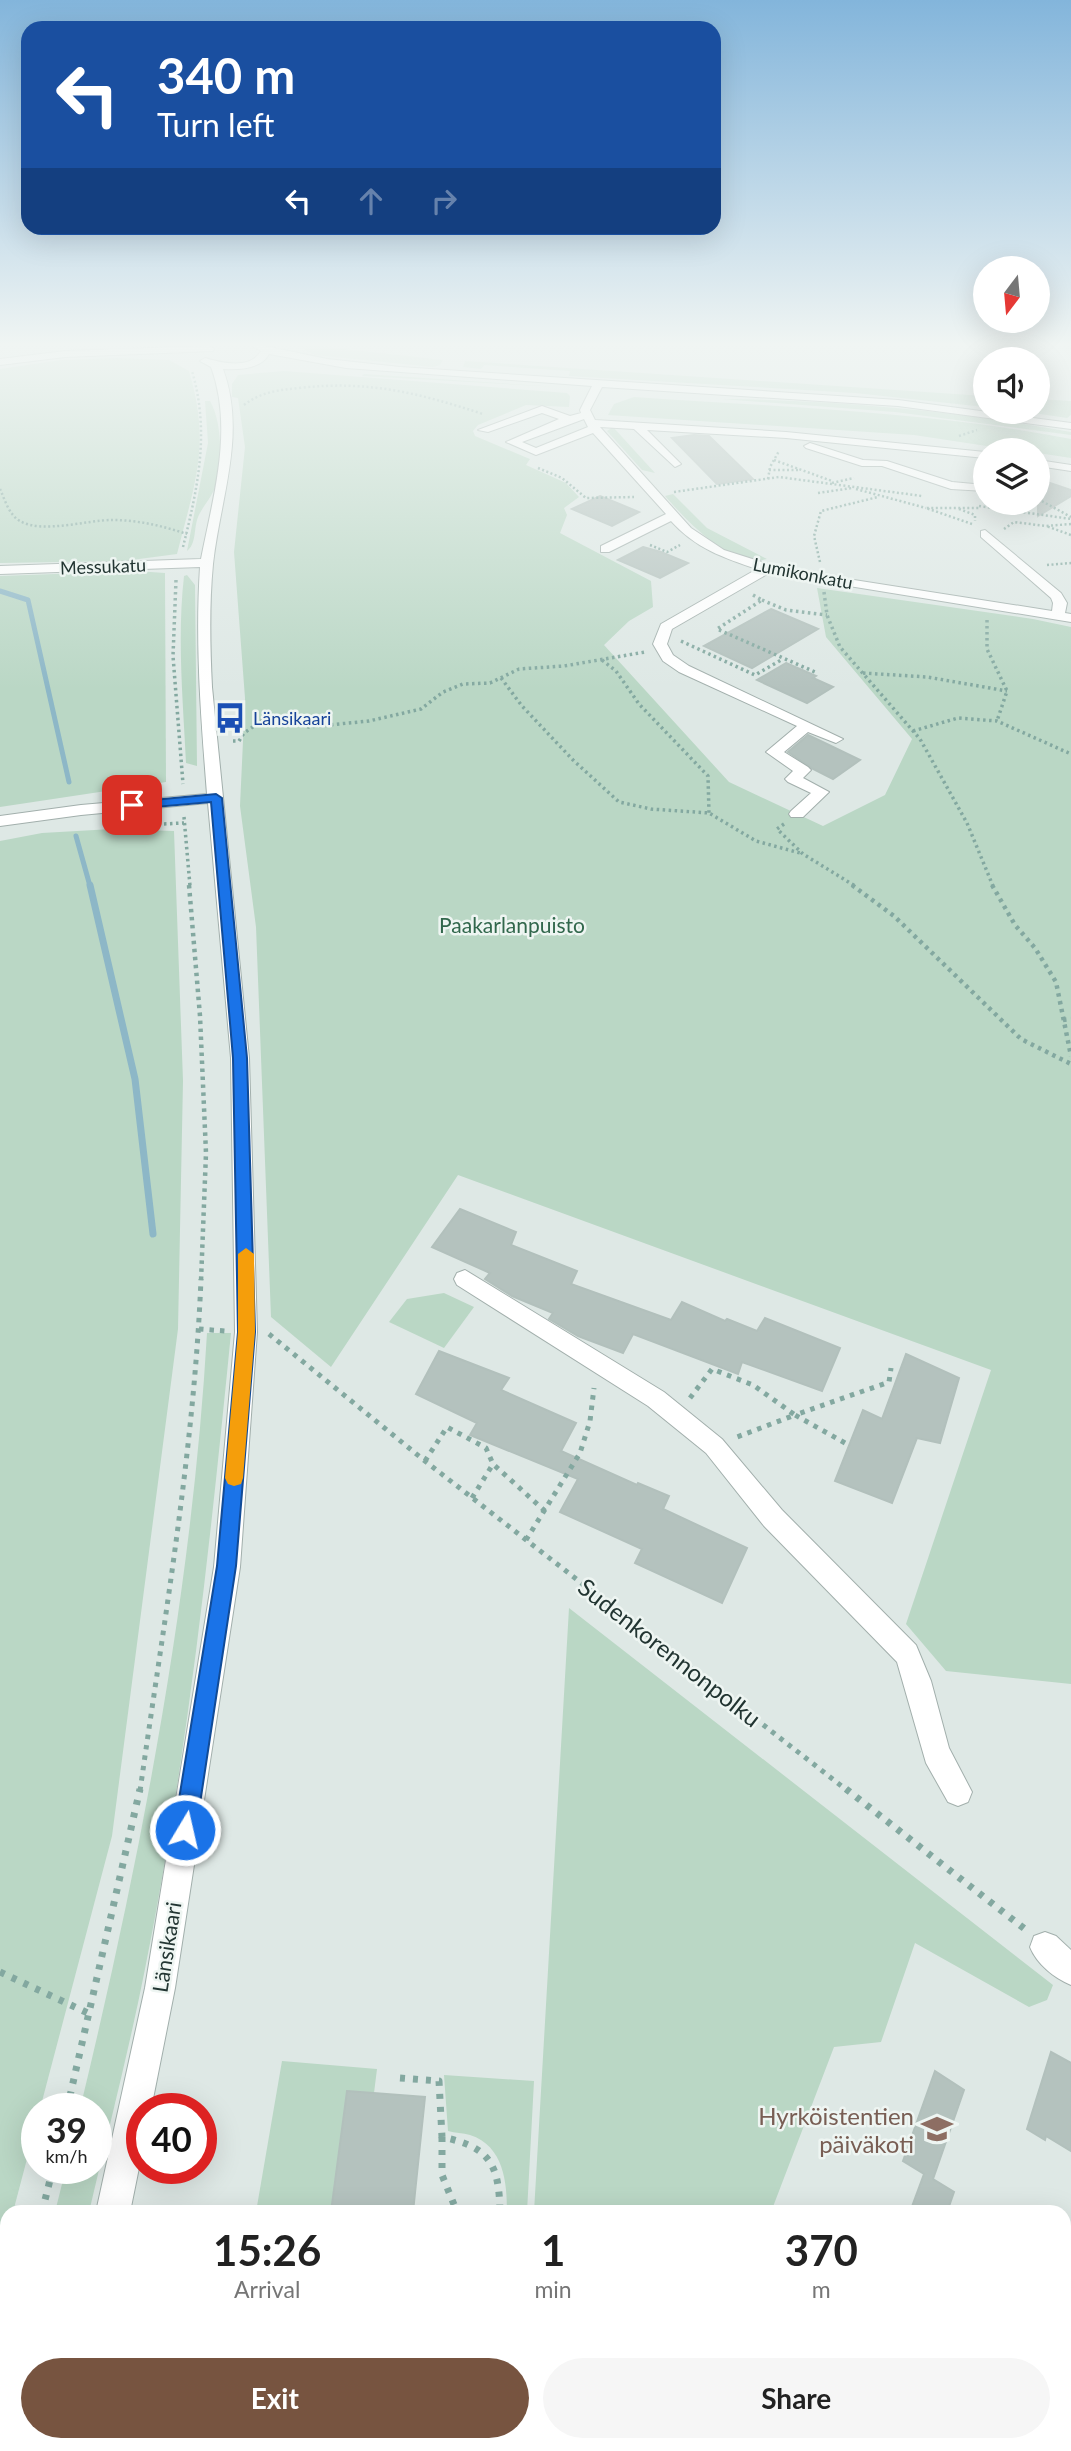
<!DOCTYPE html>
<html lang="en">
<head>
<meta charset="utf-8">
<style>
	body { margin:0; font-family:Lato,sans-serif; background:#f6f6f6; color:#222; height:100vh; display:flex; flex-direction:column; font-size:26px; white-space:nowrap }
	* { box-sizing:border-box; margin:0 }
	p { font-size:23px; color:#767676 }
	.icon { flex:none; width:38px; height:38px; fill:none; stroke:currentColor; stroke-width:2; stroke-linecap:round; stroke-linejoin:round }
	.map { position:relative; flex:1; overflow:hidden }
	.details { position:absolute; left:0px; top:2205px; width:1071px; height:247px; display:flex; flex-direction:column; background:#fff; border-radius:21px 21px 0 0; box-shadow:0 7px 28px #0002 }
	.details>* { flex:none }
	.hud { position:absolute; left:21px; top:21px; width:700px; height:214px; border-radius:21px; box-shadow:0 7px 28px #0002; background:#1a4fa0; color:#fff; overflow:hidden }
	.needle { width:46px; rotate:196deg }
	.controls { position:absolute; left:973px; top:256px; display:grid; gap:14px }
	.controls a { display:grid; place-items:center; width:77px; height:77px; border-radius:50%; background:#fff; box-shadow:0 7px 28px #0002; font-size:35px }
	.speed { position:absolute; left:21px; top:2093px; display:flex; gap:14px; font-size:35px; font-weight:700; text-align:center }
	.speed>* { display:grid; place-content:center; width:91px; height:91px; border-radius:50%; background:#fff; box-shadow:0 7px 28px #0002; line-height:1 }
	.speed small { font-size:18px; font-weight:400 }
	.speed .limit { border:10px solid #d22; background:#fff; color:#111 }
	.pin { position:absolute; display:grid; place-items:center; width:60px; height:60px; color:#fff; margin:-30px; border-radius:14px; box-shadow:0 4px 10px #0006 }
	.me { position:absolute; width:77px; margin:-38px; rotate:9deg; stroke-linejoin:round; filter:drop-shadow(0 0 5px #0008) }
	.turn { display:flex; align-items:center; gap:24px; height:147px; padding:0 21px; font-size:32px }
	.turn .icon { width:91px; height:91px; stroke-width:2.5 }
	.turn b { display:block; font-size:49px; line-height:60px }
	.lanes { display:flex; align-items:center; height:66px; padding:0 21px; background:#0003; justify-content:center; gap:35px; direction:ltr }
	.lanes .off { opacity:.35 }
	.eta { display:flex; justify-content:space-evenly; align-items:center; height:119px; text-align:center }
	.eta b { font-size:42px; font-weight:700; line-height:49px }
	.action { display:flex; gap:14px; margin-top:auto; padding:14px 21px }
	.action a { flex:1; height:80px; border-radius:42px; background:#775440; color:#fff; font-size:28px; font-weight:700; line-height:80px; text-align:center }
	.action a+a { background:#f6f6f6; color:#222 }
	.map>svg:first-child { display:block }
</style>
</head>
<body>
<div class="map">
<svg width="1071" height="2451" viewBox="0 0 1071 2451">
	<rect width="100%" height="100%" fill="#dee8e5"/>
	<!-- green -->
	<g fill="#bad7c5">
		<path d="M298,346h20l125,14 -3,5 -7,2 -118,-12z"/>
		<path d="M117,358l52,2 20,11c22,74 6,111 -12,183l-53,7 -124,2v-194l61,-9z"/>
		<path d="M465,361l520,35v11l-130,-14 -286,-17 1,-5 -86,-6 -3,4 -18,-2z"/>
		<path d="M284,371l283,22 3,3 -1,11 -43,-2 -48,20 -5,6 2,5 50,21 5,2 -4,6 40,18 13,14 -15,11 3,7 -7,18 91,48 2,26 -24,14 -25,24 125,137 94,44 62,-31 27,-56 -86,-102 -9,-49 216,31 38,8v1057l-125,-13 -40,-47 85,-254 -533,-195 -127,192 -60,-50 -15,-390 -16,-121 5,-108 -11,-146 11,-105 -7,-49 -6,-1v-13l6,-9z"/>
		<path d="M364,374l194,13 -196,-11z"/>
		<path d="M634,397c145,10 293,14 437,42v19l-33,-5v-3h-25l-99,-15 -306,-20 6,-11z"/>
		<path d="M722,399c116,1 235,12 349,33v3l-176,-23z"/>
		<path d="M1038,399l33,2v14l-4,3 -47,-7h18z"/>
		<path d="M205,401h5c13,22 13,68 3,91 -5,10 -13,18 -16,28 -3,10 -1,24 -10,31l21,-108z"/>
		<path d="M613,427l42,46 -13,-3 -35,-39z"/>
		<path d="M673,494l34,34 60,31c-36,10 -81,-39 -102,-63z"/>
		<path d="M136,571l29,2 1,209 -166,25v-231z"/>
		<path d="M187,575l8,10 2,181 -11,-3c-3,-63 -9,-125 -2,-187z"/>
		<path d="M112,829l62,2 9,250 -5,248 -66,507 -72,273h-3v12l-24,91h-6v22l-7,26v-1419l42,-8z"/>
		<path d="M444,1293l30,14 -30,41 -55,-26 18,-23z"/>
		<path d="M207,1333h24c-21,213 -44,426 -86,636 -16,81 -37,162 -56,243h-34l11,-44h30v-59h-16c61,-253 112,-516 127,-776z"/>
		<path d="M569,1608l484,377 -6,15 -18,7 -114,-64 -34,99 -47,5 -63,165h-237z"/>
		<path d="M282,2061l95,8 -3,24 -27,-2 -16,121h-75z"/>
		<path d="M444,2075l90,6 -7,131h-20c0,-29 -3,-66 -37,-77 -7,-2 -15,-2 -22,-4z"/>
		<path d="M520,2445h323l2,6h-325z"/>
	</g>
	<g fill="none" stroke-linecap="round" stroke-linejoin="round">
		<!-- stream-far1 -->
		<g stroke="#8db7c7" stroke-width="5">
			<path d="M0,591l28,9 41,182"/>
			<path d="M76,836l14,50"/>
		</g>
		<!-- stream -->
		<path stroke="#8db7c7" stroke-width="7" d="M90,885l45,194 18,155"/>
	</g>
	<!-- building -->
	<g fill="#b4c2be" stroke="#b2c0bc" stroke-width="2">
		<path d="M694,435l15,1 44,43 -36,5 -45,-46z"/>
		<path d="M1038,479l33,11v6l-33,20z"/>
		<path d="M600,496l39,16 -27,14 -40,-17z"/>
		<path d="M643,547l18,5 27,11 -28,15 -42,-18z"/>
		<path d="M771,609l47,20 -66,39 -48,-22z"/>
		<path d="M786,663l30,13 -3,2 20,9 -26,16 -50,-23z"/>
		<path d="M808,735l23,11 29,14 -27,19 -20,-10 -25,-17z"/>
		<path d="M460,1209l56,23 -5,13 66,26 -6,13 100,36 11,-18 43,19 2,-2 30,12 8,-13 75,30 -18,43 -80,-29 -4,12 -105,-40 -10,19 -45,-17 -29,-17 4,-6 -41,-17 -27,-17 5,-6 -58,-26z"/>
		<path d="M439,1351l70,27 -8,12 75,33 -15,28 76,34 1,-2 31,13 -6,13 84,39 -25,55 -87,-40 7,-14 -82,-37 18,-33 -108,-44 7,-12 -61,-29z"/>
		<path d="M906,1354l53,24 -19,65 -23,-5 -25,65 -57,-22 28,-71 19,9z"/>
		<path d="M1051,2052l20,11v88l-25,-15 -1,4 -18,-11z"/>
		<path d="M935,2071l29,19 -31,89 21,13 -7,20h-37l14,-38 -21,-13z"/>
		<path d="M347,2091l78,6 -12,115h-82z"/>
	</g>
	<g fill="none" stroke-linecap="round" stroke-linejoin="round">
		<defs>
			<g id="minor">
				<path d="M209,346l5,3 -1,2 -148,6 -65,8v-6l65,-8z"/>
				<path d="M252,346h13l62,13 73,8 498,33 173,23v6l-173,-23 -296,-19 -12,23 5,10 191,12 199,20v6l-199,-20 -139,-8 34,34 -6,3 -41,-38 -34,-2 91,101 33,22 60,19 268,42 1,-8 -2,-5 -70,-61v-6l4,-1 76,63 6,10 -2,10 6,1v8l-302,-49 -97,56 -5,15 6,11 16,11 154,73 -7,4 -28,-11 -24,20 24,15 3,3 -8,8 26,14 -26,25h-12l-2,-3 2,-3 20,-18 -23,-11 -3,-3 8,-8 -27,-19 31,-26 -118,-54 -16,-11 -10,-17 8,-20 96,-55c-33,-11 -62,-21 -86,-48l-62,31h-8v-6l65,-32 -73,-81 -57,22 -30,-13 53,-23 -17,-6 -54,19 -10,-2 64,-24 28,10 11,-3 -1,-3 12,-24 -246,-18 -77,-14c-8,15 -30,16 -46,15 24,65 -3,130 -10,195 -4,41 -3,82 -1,123l37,371 8,274 -17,235 -65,421 -24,121h-9v44l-12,59h-34l49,-224 69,-421 21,-235 -4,-274 -23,-255 -127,12 -81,11v-10l81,-11 126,-11c-6,-76 -12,-150 -7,-227l-200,7v-8l201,-7c12,-62 33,-130 10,-192l-11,-6 5,-3c17,5 45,12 56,-7zM584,419l4,8 -52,21 -14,-6z"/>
				<path d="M810,443l53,17 24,1 65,21 33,3v6l-34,-2 -69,-23h-20l-56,-18 -2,-2z"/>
				<path d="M1038,460l33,5v6l-33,-5z"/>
				<path d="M465,1270l199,122 58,47 60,71 134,135 15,36 18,67 23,44 -4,10 -10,4 -10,-4 -22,-39 -29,-101 -133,-136 -58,-73 -58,-47 -191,-121 -3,-6 3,-6z"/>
				<path d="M1045,1932l11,4 15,14v35c-17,-7 -34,-21 -41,-38l4,-11z"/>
				<path d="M37,2445h36l-1,6h-36z"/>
			</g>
		</defs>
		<!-- minor casing -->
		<use href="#minor" stroke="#a2afac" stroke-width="2"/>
		<!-- path-far4 -->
		<g stroke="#83a8a0" stroke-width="2.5" stroke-dasharray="2 2.5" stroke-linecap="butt">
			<path d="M244,405c17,-13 34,-15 55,-17 70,-8 119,5 184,26"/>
			<path d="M959,436l18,-6"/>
			<path d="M774,460l58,21"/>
			<path d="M538,468l24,10 24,20 48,-1"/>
			<path d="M769,470h29"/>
			<path d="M768,479l2,-12 9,-16"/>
			<path d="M832,483l22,-5"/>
			<path d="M0,489c5,11 9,26 20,32 22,13 67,-1 92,-1 26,0 51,6 75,14"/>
			<path d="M856,489l70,19"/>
			<path d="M674,492l105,-15 143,19"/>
			<path d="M818,493l34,-5"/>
			<path d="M1038,499l33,18"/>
			<path d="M979,506l92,13"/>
			<path d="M959,509l16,6v6"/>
			<path d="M972,524l-46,-16h54"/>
			<path d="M1071,524l-25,2 25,9"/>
			<path d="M1004,529l10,-7 32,4"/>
			<path d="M650,545l17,7 13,-7"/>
			<path d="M183,547c15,-60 27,-115 9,-176"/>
			<path d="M820,562l-6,-26 7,-25 57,-14"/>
			<path d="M1047,565l24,-2"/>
		</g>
		<!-- path-far3 -->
		<g stroke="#83a8a0" stroke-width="3.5" stroke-dasharray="2.5 3.5" stroke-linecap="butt">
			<path d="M176,580l-3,76 10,128"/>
			<path d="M824,592l3,23 13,32 80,92 47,84 26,63"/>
			<path d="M753,595l9,5 -45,29 98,43"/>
			<path d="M762,600l24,10 41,5"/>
			<path d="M987,620v29l20,42 -10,30"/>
			<path d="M681,641l74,34 28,-16"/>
			<path d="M602,660l14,11 23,33 69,72 1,37"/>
			<path d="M863,673l64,4 80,14"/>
			<path d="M501,678l21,28 51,54 46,42 32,7 58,4 47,28 44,12"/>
			<path d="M913,731l45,-13 39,3 74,33"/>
			<path d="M233,741h6l5,-8 22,-15 43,9 60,-6 52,-12 22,-17 20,-8 27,-1 29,-14 45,-3 81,-14"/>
			<path d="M184,817l6,69"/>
			<path d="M784,824l-7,5 26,25 52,32"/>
			<path d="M140,825l44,-2"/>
		</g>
		<!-- path-far2 -->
		<g stroke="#83a8a0" stroke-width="4.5" stroke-dasharray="3.5 4.5" stroke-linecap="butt">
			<path d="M189,885l11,131 6,137 -5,128"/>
			<path d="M852,885l42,31 127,123 50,25"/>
			<path d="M992,885l23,40 20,23 21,34 15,74"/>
			<path d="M1063,1020l8,-1"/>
		</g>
		<!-- path-far1 -->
		<g stroke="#83a8a0" stroke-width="5" stroke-dasharray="4.5 6" stroke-linecap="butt">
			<path d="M199,1329l26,2"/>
			<path d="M269,1334l156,127 423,330"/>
			<path d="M690,1398l22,-29 41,16 42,30 -58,22"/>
			<path d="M845,1443l-50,-28 94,-33 2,-14"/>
			<path d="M425,1461l22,-34 39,21 7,16 52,47"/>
			<path d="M472,1498l21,-34"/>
			<path d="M526,1540l54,-87 10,-32 4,-33"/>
			<path d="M140,1791c24,-170 54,-341 61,-512"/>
		</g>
		<!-- path -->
		<g stroke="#83a8a0" stroke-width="7" stroke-dasharray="5 8" stroke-linecap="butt">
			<path d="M846,1789l180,141"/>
			<path d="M0,1972l90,42"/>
			<path d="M400,2078l39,3 3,56c48,10 57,27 58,75"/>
			<path d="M67,2109l73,-320"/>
			<path d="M442,2137v38l15,37"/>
			<path d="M42,2212l11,-44"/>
			<path d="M0,2382l7,-25"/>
			<path d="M488,2445v6"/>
			<path d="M354,2451l1,-6"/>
		</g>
		<!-- minor -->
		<use href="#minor" fill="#fff" fill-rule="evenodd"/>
	</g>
	<!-- sky -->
	<linearGradient id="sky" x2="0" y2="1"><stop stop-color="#83b5db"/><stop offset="0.5" stop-color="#f0f5f3"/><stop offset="1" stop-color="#f0f5f3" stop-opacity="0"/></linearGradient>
	<rect width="1071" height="689" fill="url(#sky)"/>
	<!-- route -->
	<path fill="#1a73e8" stroke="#114b97" stroke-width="2" d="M216,794l6,4 25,260 8,274 -19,234 -40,264 -4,7 -7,4 -8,-4 -3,-7 43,-264 21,-234 -5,-274 -22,-256 -79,7 -6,-4 6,-3z"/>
	<!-- slow -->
	<path fill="#f59e0b" d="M246,1248l8,6 1,78 -12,146 -2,6 -7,2 -6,-2 -3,-6 13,-146v-78z"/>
	<!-- icons -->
	<defs>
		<symbol id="bus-bare" viewBox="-9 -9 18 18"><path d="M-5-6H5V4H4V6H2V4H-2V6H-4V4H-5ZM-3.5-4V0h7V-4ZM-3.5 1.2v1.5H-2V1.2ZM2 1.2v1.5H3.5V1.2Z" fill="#1a4fb4" stroke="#eef5f2" stroke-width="2.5" paint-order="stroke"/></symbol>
		<symbol id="school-bare" viewBox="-9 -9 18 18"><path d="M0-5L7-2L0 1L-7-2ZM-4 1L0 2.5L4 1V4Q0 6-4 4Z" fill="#8d6e63" stroke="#eef5f2" stroke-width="2.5" paint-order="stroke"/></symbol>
	</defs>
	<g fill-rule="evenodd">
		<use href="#bus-bare" x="208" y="696" width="44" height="44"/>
		<use href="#school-bare" x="915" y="2107" width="44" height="44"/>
	</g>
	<g text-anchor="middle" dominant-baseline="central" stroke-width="5" stroke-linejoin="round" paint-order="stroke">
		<!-- far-street labels -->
		<g font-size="18" fill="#223532" stroke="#eef5f2">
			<text transform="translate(103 566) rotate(-2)">Messukatu</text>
			<text transform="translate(803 573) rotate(11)">Lumikonkatu</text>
		</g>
		<!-- far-transit labels -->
		<g font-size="18" fill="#164399" stroke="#eef5f2" text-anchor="start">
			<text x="253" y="718">Länsikaari</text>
		</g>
		<!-- park labels -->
		<g font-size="21" fill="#31674c" stroke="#eef5f2">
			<text x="512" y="924">Paakarlanpuisto</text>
		</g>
		<!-- street labels -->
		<g font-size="21" fill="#223532" stroke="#eef5f2">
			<text transform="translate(166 1947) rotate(-81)">Länsikaari</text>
		</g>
		<!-- near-street labels -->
		<g font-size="24" fill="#223532" stroke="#eef5f2">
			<text transform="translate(670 1652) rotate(38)">Sudenkorennonpolku</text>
		</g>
		<!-- near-education labels -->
		<g font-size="24" fill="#785e54" stroke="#eef5f2" text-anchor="end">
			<text x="914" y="2115">Hyrköistentien<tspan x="914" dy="28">päiväkoti</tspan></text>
		</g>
	</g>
</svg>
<div class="controls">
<a><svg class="needle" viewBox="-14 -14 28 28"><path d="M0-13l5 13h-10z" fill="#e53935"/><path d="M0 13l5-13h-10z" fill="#767676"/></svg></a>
<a><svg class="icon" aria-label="sound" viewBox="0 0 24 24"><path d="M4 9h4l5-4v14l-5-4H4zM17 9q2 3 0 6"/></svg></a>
<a><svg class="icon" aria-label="layers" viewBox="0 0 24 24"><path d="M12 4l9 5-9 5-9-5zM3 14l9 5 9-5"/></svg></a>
</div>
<div class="speed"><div>39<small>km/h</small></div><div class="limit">40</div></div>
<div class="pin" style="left:132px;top:805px;background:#d93025"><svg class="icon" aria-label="arrive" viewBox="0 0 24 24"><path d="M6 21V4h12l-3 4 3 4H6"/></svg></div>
<svg class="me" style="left:185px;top:1830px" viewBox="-20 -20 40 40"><circle r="17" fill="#1a73e8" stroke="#fff" stroke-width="3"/><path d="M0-11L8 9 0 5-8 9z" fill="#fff"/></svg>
<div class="hud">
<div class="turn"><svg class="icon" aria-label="left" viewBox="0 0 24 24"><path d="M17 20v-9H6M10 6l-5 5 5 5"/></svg><div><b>340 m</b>Turn left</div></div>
<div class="lanes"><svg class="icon" aria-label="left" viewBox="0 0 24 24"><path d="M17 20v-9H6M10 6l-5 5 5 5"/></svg><svg class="icon off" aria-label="ahead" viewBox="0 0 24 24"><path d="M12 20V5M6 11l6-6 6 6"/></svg><svg class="icon off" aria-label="right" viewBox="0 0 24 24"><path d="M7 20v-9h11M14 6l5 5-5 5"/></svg></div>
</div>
<section class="details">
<div class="eta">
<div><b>15:26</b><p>Arrival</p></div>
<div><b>1</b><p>min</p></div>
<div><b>370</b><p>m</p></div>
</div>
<div class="action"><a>Exit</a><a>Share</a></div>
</section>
</div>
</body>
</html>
